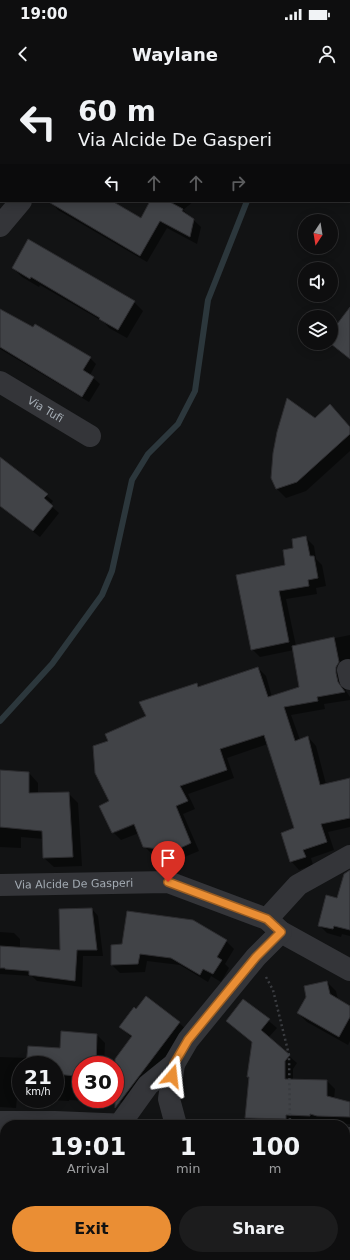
<!DOCTYPE html>
<html lang="en">
<head>
<meta charset="utf-8">
<style>
	body { margin:0; font-family:"DejaVu Sans",sans-serif; background:#1c1c1d; color:#f1f3f6; height:100vh; display:flex; flex-direction:column; font-size:15px; white-space:nowrap }
	* { box-sizing:border-box; margin:0 }
	p { font-size:13px; color:#9b9c9e }
	.icon { flex:none; width:22px; height:22px; fill:none; stroke:currentColor; stroke-width:2; stroke-linecap:round; stroke-linejoin:round }
	.map { position:relative; flex:1; overflow:hidden }
	.sheet { position:absolute; left:0px; top:1040px; width:350px; height:140px; display:flex; flex-direction:column; background:#0e0e0f; border-radius:16px 16px 0 0; box-shadow:0 2px 10px #0003,0 0 0 1px #2e2e2f }
	.sheet>* { flex:none }
	.hud { position:absolute; left:0px; top:0px; width:350px; height:122px; box-shadow:0 2px 10px #0003,0 0 0 1px #2e2e2f; background:#0e0e0f; color:#f1f3f6; overflow:hidden }
	.needle { width:26px; rotate:192deg }
	.buttons { position:absolute; left:298px; top:134px; display:grid; gap:8px }
	.buttons a { display:grid; place-items:center; width:40px; height:40px; border-radius:50%; background:#0e0e0f; box-shadow:0 2px 10px #0003,0 0 0 1px #2e2e2f; font-size:20px }
	.speed { position:absolute; left:12px; top:976px; display:flex; gap:8px; font-size:20px; font-weight:700; text-align:center }
	.speed>* { display:grid; place-content:center; width:52px; height:52px; border-radius:50%; background:#0e0e0f; box-shadow:0 2px 10px #0003,0 0 0 1px #2e2e2f; line-height:1 }
	.speed small { font-size:10px; font-weight:400 }
	.speed .limit { border:6px solid #d22; background:#fff; color:#111 }
	.pin { position:absolute; display:grid; place-items:center; width:34px; height:34px; color:#fff; margin:-41px -17px; border-radius:50% 50% 50% 0; rotate:-45deg; box-shadow:0 0 4px #0007 }
	.pin .icon { rotate:45deg }
	.me { position:absolute; width:44px; margin:-22px; rotate:17deg; stroke-linejoin:round; filter:drop-shadow(0 0 3px #0008) }
	.turn { display:flex; align-items:center; gap:14px; height:84px; padding:0 12px; font-size:18px }
	.turn .icon { width:52px; height:52px; stroke-width:2.5 }
	.turn b { display:block; font-size:28px; line-height:34px }
	.lanes { display:flex; align-items:center; height:38px; padding:0 12px; background:#0003; justify-content:center; gap:20px; direction:ltr }
	.lanes .off { opacity:.35 }
	.eta { display:flex; justify-content:space-evenly; align-items:center; height:68px; text-align:center }
	.eta b { font-size:24px; font-weight:800; line-height:28px }
	.button { display:flex; gap:8px; margin-top:auto; padding:8px 12px }
	.button a { flex:1; height:46px; border-radius:24px; background:#ea8e34; color:#111; font-size:16px; font-weight:800; line-height:46px; text-align:center }
	.button a+a { background:#1c1c1d; color:#f1f3f6 }
	.status { display:flex; justify-content:space-between; align-items:center; height:28px; padding:0 20px; background:#0e0e0f; direction:ltr }
	.status svg { height:11px; fill:currentColor }
	header { display:flex; justify-content:space-between; align-items:center; height:52px; padding:0 12px; background:#0e0e0f; font-size:18px; font-weight:800 }
	.map>svg:first-child { display:block }
</style>
</head>
<body>
<div class="status"><b>19:00</b><svg viewBox="0 0 49 12"><path d="M0 12V9h3v3zM5 12V6h3v6zM10 12V3h3v9zM15 12V0h3v12zM26 1h20v11H26zM47 4h2v5h-2z"/></svg></div>
<header><svg class="icon" aria-label="back" viewBox="0 0 24 24"><path d="M15 5l-7 7 7 7"/></svg>Waylane<svg class="icon" aria-label="person" viewBox="0 0 24 24"><circle cx="12" cy="8" r="4"/><path d="M4 21q1-7 8-7t8 7"/></svg></header>
<div class="map">
<svg width="350" height="1180" viewBox="0 0 350 1180">
	<rect width="100%" height="100%" fill="#121314"/>
	<!-- green -->
	<path fill="#1f271f" d="M0,1138h5v37h90v5h-95z"/>
	<!-- shadow -->
	<g fill="#0007" fill-rule="evenodd">
		<rect x="53" y="0" width="35" height="1"/>
		<path d="M52,121h65l-1,4 26,15 10,-19h42l-11,9 18,17 -4,17 -30,-16 -20,34 -89,-52 -7,-8z"/>
		<path d="M13,188l121,34 9,9 -16,27 -18,-10 -5,-6 -64,-37 -1,2 -17,-10z"/>
		<path d="M0,230l33,19 57,29 6,6 -6,11 10,9 -11,18 -89,-53z"/>
		<path d="M315,339l35,8v24l-44,40 -20,7 -9,-9 -5,-11z"/>
		<path d="M0,378l53,43 -3,4 9,8 -19,24 -40,-31z"/>
		<path d="M306,458l8,8 2,13 6,6 4,21 -10,2 1,6 -31,5 10,47 54,-11v33l-7,13 3,10 4,6v3l-26,4 1,5 -34,6 9,25 8,-3 8,9 10,38 24,-5v48l-22,5 6,18 -23,8 2,7 -14,5 -8,-9 4,-32 -27,-85 -41,14 7,20 -46,16 7,15 -12,5 16,37 -17,7 -29,-3 -9,-9 -5,-13 -18,7 -8,-8 -4,-91 88,-57 3,3 58,-19 8,8 6,21 28,-10 -6,-37 -34,7 -8,-8 43,-100zM138,741l1,2 -24,10v-2z"/>
		<path d="M0,691l29,2 9,10v10h30l10,10 4,63 -28,1 -10,-9v-19l-23,-2v11l-21,-1z"/>
		<path d="M350,815v41l-8,-2 -1,3 -14,-4 -8,-8 19,-25z"/>
		<path d="M92,829l6,7 5,40h-20l-1,31 -45,-6 -5,-5 -32,-2v-42l14,1 6,6v9l41,3z"/>
		<path d="M226,861l8,8 -9,15 4,4 -8,14 -10,-6 -3,6 -28,-17 -33,-4 -2,11 -25,1 -8,-8 11,-20z"/>
		<path d="M327,902l9,9 2,9 12,7v34l-2,4 -41,-23 -9,-9z"/>
		<path d="M244,920l33,28 -9,10 29,25 -4,6v11l34,1 8,8 -1,10 16,4v21l-57,-2v3h-39l-7,-8 3,-38 -2,-2 5,-34 -26,-22z"/>
		<path d="M179,943l9,8 -55,72 -64,-3v1l-38,-2h24v-34h-34v33h-4l-1,10 -16,-1v-50l28,1 33,-9 36,-14 8,8 -1,22h-23v34h34v-34h-3l20,-27 -11,-11z"/>
		<rect x="345" y="1078" width="5" height="26"/>
		<path d="M4,1087h1v57h-5v-43h3z"/>
		<path d="M345,1110l5,12v7l-5,3z"/>
	</g>
	<g fill="none" stroke-linecap="round" stroke-linejoin="round">
		<!-- stream -->
		<g stroke="#2c373c" stroke-width="6">
			<path d="M231,0v1"/>
			<path d="M6,1l1,-1"/>
			<path d="M0,12l1,-1"/>
			<path d="M0,641l52,-57 50,-69 10,-24 20,-91 16,-26 30,-30 17,-33 13,-91 39,-99"/>
		</g>
	</g>
	<!-- building -->
	<g fill="#414347" stroke="#2d2d30">
		<path d="M47,121h65l29,17 9,-17h18l15,8 -1,2 12,8 -4,18 -30,-16 -20,35z"/>
		<path d="M28,159l107,62 -17,29 -19,-11 1,-1 -69,-41 -1,2 -18,-11z"/>
		<path d="M350,227v52l-19,-15v-12z"/>
		<path d="M0,229l33,18 2,-3 56,33 -8,13 11,7 -12,20 -82,-50z"/>
		<path d="M287,318l28,20 15,-14 20,23v7l-53,48 -21,7 -5,-11 2,-25 4,-21z"/>
		<path d="M0,377l48,37 -4,4 9,8 -20,25 -33,-25z"/>
		<path d="M306,456l4,20h4l4,22 -10,2 1,6 -30,5 10,51 -38,8 -15,-75 49,-10 -2,-15 10,-2 -1,-9z"/>
		<path d="M334,557l5,25 -3,5v6l2,9 7,10 -28,5 1,4 -34,6 11,34 13,-5 12,49 30,-7v40l-29,6 6,18 -24,8 3,7 -16,5 -9,-29 13,-5 -30,-93 -44,14 7,21 -47,16 8,15 -12,5 15,37 -17,8 -31,-4 -9,-23 -22,9 -13,-27 10,-5 -14,-28 -2,-27 15,-5 -3,-7 41,-18 -7,-14 58,-19 1,4 60,-20 10,30 31,-10 -7,-41z"/>
		<path d="M0,690l29,2v21l40,-1 4,65 -30,1 -1,-27 -42,-4z"/>
		<path d="M350,790v60l-16,-4 -1,3 -15,-3 8,-31 11,3 7,-24z"/>
		<path d="M92,828l5,42h-20l-2,31 -46,-6v-4l-24,-2v-1h-5v-22l60,4 -1,-41z"/>
		<path d="M127,831l66,9 34,20 -10,17 5,3 -9,14 -10,-5 -3,6 -29,-17 -31,-4 -2,10 -27,1v-20l11,-1z"/>
		<path d="M327,901l3,13 20,12v11l-11,20 -42,-24 9,-16 -2,-11z"/>
		<path d="M146,916l34,26 -65,86v-49l17,-23 -13,-9 15,-20 2,2z"/>
		<path d="M243,919l27,20 -9,11 29,25 -5,6v18l42,1v16l23,6v15l-33,-1 -7,-2v2l-24,-1v4l-41,-1 4,-41h-2l5,-35 -26,-21z"/>
		<path d="M61,951l36,3 -1,31h-15v9h-5v2l-21,-2v-9h-29l2,-19 32,2z"/>
	</g>
	<g fill="none" stroke-linecap="round" stroke-linejoin="round">
		<!-- path -->
		<path stroke="#3a3c40" stroke-width="2.5" stroke-dasharray="2 3" stroke-linecap="butt" d="M266,897l7,13 16,65 1,70"/>
		<!-- minor -->
		<g stroke="#343539" stroke-width="22">
			<path d="M115,0l1,1"/>
			<path d="M161,0l3,1"/>
			<path d="M258,1v-1"/>
			<path d="M0,146l21,-25"/>
			<path id="s1" d="M0,302l90,54"/>
			<path d="M348,590l2,9"/>
			<path id="s2" d="M0,805l168,-3 99,37 14,13 69,38"/>
			<path d="M267,839l31,-34 52,-29"/>
			<path d="M174,984l-5,35 7,26"/>
			<path d="M0,1042h55l73,3"/>
			<path d="M120,1044l28,-39 26,-21 14,-24 68,-83 25,-25"/>
			<path d="M345,1058h5"/>
			<path d="M330,1175l2,5"/>
		</g>
	</g>
	<g fill="none" stroke-linecap="round" stroke-linejoin="round">
		<defs>
			<path id="route" d="M168,802l99,37 14,13 -25,25 -68,83 -14,24 -2,12"/>
		</defs>
		<!-- route casing -->
		<use href="#route" stroke="#985c22" stroke-width="10"/>
		<!-- route -->
		<use href="#route" stroke="#ea8e34" stroke-width="7"/>
	</g>
	<g text-anchor="middle" dominant-baseline="central" stroke-width="3" stroke-linejoin="round" paint-order="stroke">
		<!-- street labels -->
		<g font-size="11" fill="#a4acb4" stroke="#0e0e0f">
			<text stroke="none"><textPath href="#s1" startOffset="53">Via Tufi</textPath></text>
			<text stroke="none"><textPath href="#s2" startOffset="74">Via Alcide De Gasperi</textPath></text>
		</g>
	</g>
</svg>
<div class="buttons">
<a><svg class="needle" viewBox="-14 -14 28 28"><path d="M0-13l5 13h-10z" fill="#e53935"/><path d="M0 13l5-13h-10z" fill="#9b9c9e"/></svg></a>
<a><svg class="icon" aria-label="sound" viewBox="0 0 24 24"><path d="M4 9h4l5-4v14l-5-4H4zM17 9q2 3 0 6"/></svg></a>
<a><svg class="icon" aria-label="layers" viewBox="0 0 24 24"><path d="M12 4l9 5-9 5-9-5zM3 14l9 5 9-5"/></svg></a>
</div>
<div class="speed"><div>21<small>km/h</small></div><div class="limit">30</div></div>
<div class="pin" style="left:168px;top:802px;background:#d93025"><svg class="icon" aria-label="arrive" viewBox="0 0 24 24"><path d="M6 21V4h12l-3 4 3 4H6"/></svg></div>
<svg class="me" style="left:172px;top:996px" viewBox="-20 -20 40 40"><path d="M0-17L14 15 0 8-14 15z" fill="#ea8e34" stroke="#fff" stroke-width="4"/></svg>
<div class="hud">
<div class="turn"><svg class="icon" aria-label="left" viewBox="0 0 24 24"><path d="M17 20v-9H6M10 6l-5 5 5 5"/></svg><div><b>60 m</b>Via Alcide De Gasperi</div></div>
<div class="lanes"><svg class="icon" aria-label="left" viewBox="0 0 24 24"><path d="M17 20v-9H6M10 6l-5 5 5 5"/></svg><svg class="icon off" aria-label="ahead" viewBox="0 0 24 24"><path d="M12 20V5M6 11l6-6 6 6"/></svg><svg class="icon off" aria-label="ahead" viewBox="0 0 24 24"><path d="M12 20V5M6 11l6-6 6 6"/></svg><svg class="icon off" aria-label="right" viewBox="0 0 24 24"><path d="M7 20v-9h11M14 6l5 5-5 5"/></svg></div>
</div>
<section class="sheet">
<div class="eta">
<div><b>19:01</b><p>Arrival</p></div>
<div><b>1</b><p>min</p></div>
<div><b>100</b><p>m</p></div>
</div>
<div class="button"><a>Exit</a><a>Share</a></div>
</section>
</div>
</body>
</html>
